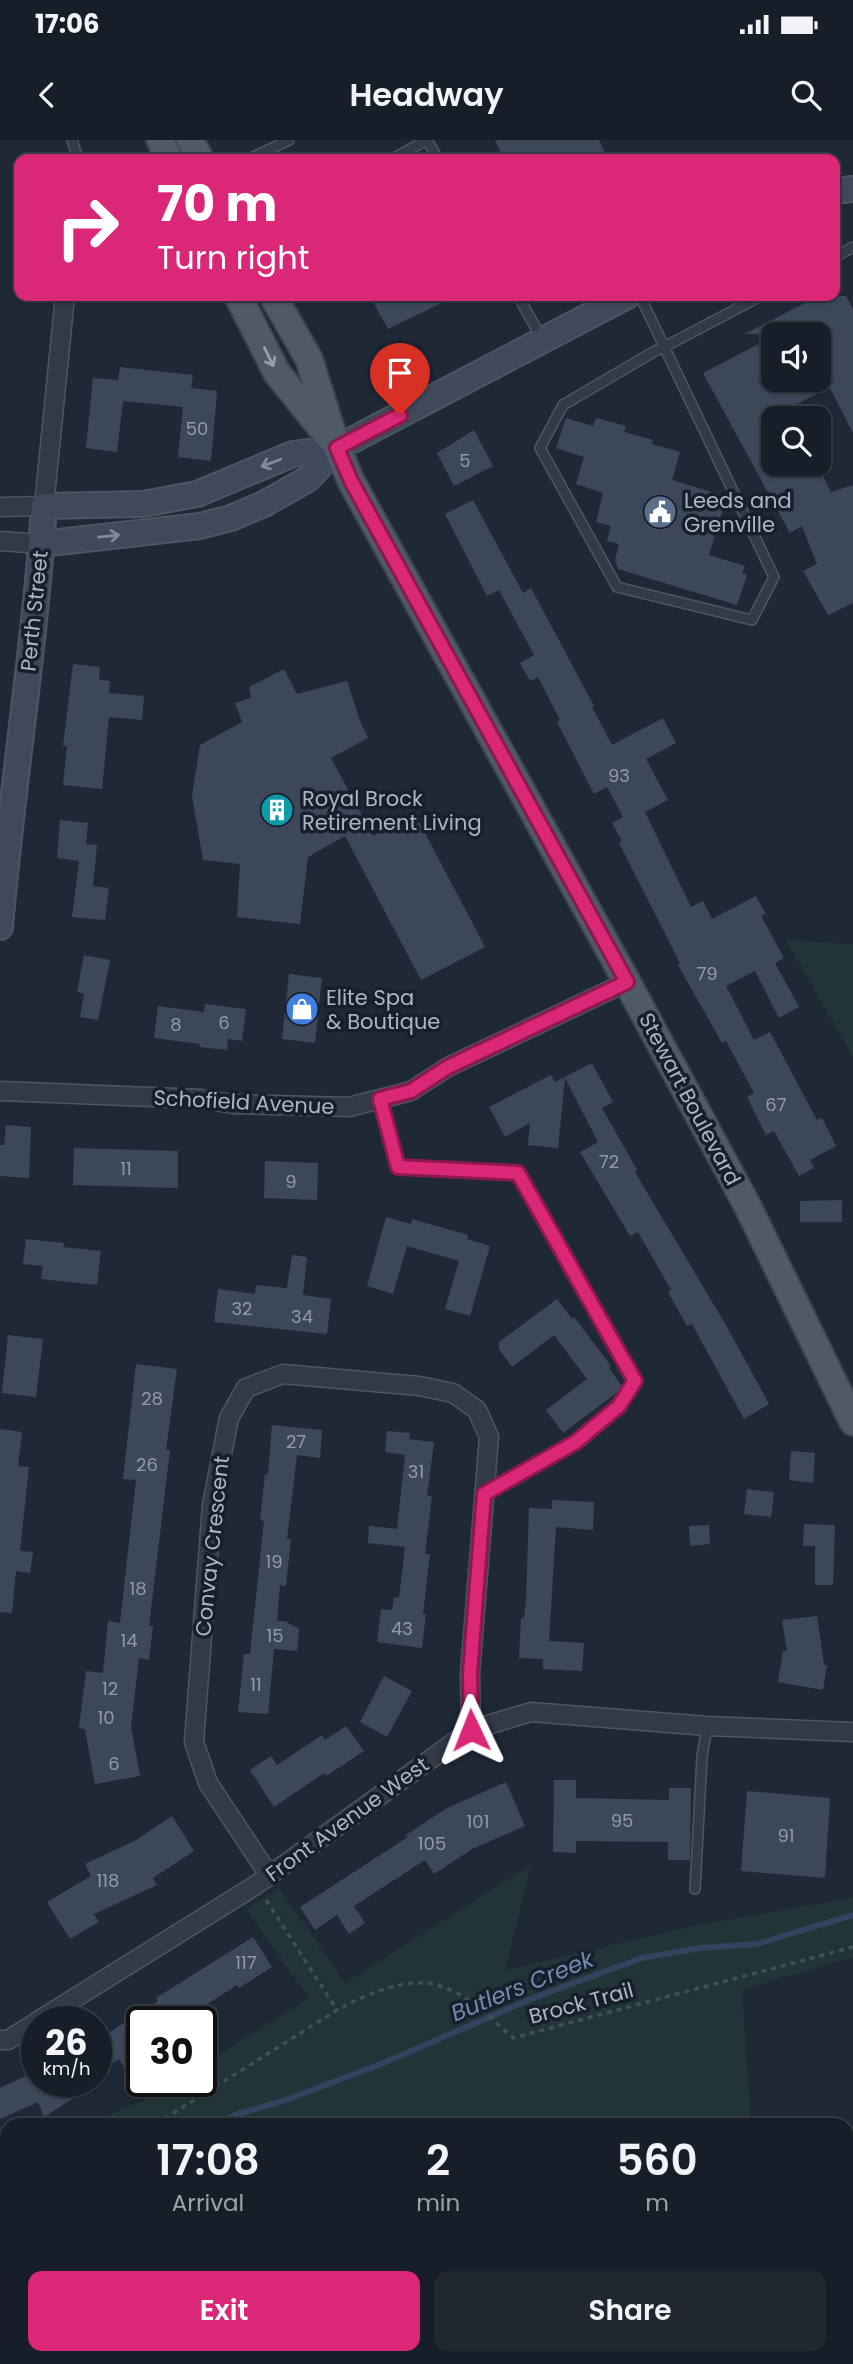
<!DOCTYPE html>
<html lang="en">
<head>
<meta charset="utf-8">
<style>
	body { margin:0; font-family:Poppins,sans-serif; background:#202731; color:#f1f3f6; height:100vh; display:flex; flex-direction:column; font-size:26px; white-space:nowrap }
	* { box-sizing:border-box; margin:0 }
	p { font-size:23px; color:#9ea2a8 }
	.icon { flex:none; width:38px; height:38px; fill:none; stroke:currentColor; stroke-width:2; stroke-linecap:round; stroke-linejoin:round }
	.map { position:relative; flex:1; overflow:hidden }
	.details { position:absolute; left:0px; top:1978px; width:854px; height:247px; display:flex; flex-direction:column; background:#171e29; border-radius:21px 21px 0 0; box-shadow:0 2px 5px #0004,0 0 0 2px #363c46 }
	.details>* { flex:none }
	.hud { position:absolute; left:14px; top:14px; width:826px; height:147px; border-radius:14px; box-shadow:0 2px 5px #0004,0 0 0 2px #363c46; background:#db2777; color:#fff; overflow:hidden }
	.controls { position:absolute; left:761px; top:182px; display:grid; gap:14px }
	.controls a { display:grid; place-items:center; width:70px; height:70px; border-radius:14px; background:#171e29; box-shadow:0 2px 5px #0004,0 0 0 2px #363c46; font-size:35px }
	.speed { position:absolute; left:21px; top:1866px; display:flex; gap:14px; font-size:35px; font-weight:700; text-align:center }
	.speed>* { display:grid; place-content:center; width:91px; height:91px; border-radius:50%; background:#171e29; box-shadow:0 2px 5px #0004,0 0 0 2px #363c46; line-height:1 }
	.speed small { font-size:18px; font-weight:400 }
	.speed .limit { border:4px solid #111; border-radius:10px; background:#fff; color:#111 }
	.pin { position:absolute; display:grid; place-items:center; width:60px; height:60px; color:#fff; margin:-72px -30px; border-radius:50% 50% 50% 0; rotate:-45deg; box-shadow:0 0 7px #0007 }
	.pin .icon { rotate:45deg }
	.me { position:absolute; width:77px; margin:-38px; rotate:358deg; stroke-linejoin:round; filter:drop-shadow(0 0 5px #0008) }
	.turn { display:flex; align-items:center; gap:24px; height:147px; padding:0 28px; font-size:32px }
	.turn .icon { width:91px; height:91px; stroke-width:2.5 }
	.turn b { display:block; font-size:49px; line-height:60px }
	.eta { display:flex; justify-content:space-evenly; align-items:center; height:119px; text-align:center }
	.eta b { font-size:42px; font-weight:600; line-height:49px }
	.action { display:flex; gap:14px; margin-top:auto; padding:14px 28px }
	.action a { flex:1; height:80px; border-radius:14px; background:#db2777; color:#fff; font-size:28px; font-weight:600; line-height:80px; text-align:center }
	.action a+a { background:#202731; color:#f1f3f6 }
	.status { display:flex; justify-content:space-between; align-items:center; height:49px; padding:0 35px; background:#171e29; direction:ltr }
	.status svg { height:19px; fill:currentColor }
	header { display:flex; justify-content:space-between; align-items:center; height:91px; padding:0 28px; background:#171e29; font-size:32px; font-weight:600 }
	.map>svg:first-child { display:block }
</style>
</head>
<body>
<div class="status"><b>17:06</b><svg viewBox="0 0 49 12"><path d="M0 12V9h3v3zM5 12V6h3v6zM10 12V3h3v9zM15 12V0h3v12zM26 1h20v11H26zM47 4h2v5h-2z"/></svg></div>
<header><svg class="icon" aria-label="back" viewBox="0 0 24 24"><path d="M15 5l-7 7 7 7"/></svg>Headway<svg class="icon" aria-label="search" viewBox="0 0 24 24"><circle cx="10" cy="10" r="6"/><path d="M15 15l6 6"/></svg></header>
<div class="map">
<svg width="853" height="2224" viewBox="0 0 853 2224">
	<rect width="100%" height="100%" fill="#1f2837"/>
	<!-- green -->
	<g fill="#213538">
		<path d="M786,800l67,4v114z"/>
		<path d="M531,1725l-26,105 192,-45 156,-27v59l-111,33 9,134h-664l69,-29 22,-14h23v-15l108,-68 -63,-89 33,-21 66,95z"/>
		<path d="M7,2010v73l-7,3v-75z"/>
	</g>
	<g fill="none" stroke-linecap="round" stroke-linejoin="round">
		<!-- stream -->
		<g stroke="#31435f" stroke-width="6">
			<path d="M214,1984l24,-10 45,-13 98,-37 157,-68 104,-38 58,-10 57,-4 96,-29"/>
			<path d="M0,2060l7,-3"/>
		</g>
	</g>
	<!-- building -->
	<g fill="#3c485a">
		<path d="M495,0h104l9,19h-104z"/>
		<path d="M370,156h86l-68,33z"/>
		<path d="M818,156h28l7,13v124l-23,-45 -40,19 5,11h-21v46h43l14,28 22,-7v118l-25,12 -25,-44 14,-7 -15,-38 -12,7 -87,-160 71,-37v44h45v-46h-74z"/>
		<path d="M120,227l73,8 -2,13 26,3 -6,70 -33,-4 5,-50 -60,-6 -6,51 -31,-4 7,-70 25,2z"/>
		<path d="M566,278l27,8 3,-8 30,8 -2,6 29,8 -1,4 28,8 -8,28 50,15 3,8 -16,52 36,11 -3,7 5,2 -10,30 -119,-36 -3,-9 4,-16 -12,-3 4,-15 -15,-4 7,-29 -27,-9 8,-27 -28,-9z"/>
		<path d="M474,290l19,36 -39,20 -17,-33z"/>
		<path d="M473,360l50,93 8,-5 63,118 -2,1 20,38 51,-27 13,25 -30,16 22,41 -23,12 46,95 12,-6 9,18 44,-23 10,18 -5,2 23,42 -9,5 24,44 -20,11 -24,-47 -29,15 28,54 16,-8 47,88 5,-2 14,28 -26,14 4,8 -15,8 -25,-45 -8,4 -19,-38 7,-4 -28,-52 -4,2 -44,-78 2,-2 -61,-120 3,-2 -10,-18 11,-6 -16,-30 -13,7 -37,-72 3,-2 -22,-43 -8,4 -10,-18 14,-8 -35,-65 -12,6 -42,-82z"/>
		<path d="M73,524l27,3 -1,13 11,1 -1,12 35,3 -2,24 -33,-3 -7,72 -39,-4 4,-39h-4z"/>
		<path d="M284,529l13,25 50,-13 13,40 8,17 -37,20 42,78 42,-22 70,133 -64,33 -76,-144 -37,21 -8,67 -63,-7 3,-53 -37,-4 -11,-64 8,-51 42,-23 -7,-19 16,-5 -2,-11z"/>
		<path d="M60,680l28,3 -2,21 11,1 -4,41 16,2 -4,32 -33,-3 7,-56 -22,-3z"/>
		<path d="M84,815l26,5 -12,60 -18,-3 4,-23 -7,-2z"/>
		<path d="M289,834l33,4 -7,65 -33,-4z"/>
		<path d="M205,864l41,5 -4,32 -14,-2 -1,11 -27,-3v-3l-46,-6 4,-32 46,6z"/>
		<path d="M592,923l21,39 -11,6 35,62 -2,2 92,155 42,77 -25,15 -52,-95 -5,2 -19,-34 3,-2 -33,-58 -8,4 -50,-84 18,-10 -33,-64 -7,70 -30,-3 2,-22 -25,14 -16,-30 62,-32 4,7z"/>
		<path d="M6,985l25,2 -2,51 -29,-2v-31h4z"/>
		<path d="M74,1008l104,3v37l-105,-3z"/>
		<path d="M265,1021l53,2 -1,37 -53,-2z"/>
		<path d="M842,1060v22h-42v-21z"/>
		<path d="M386,1077l25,7 1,-5 56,16 -1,4 23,7 -20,70 -25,-7 14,-48 -52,-15 -14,48 -26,-8z"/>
		<path d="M26,1099l38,4 -1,4 38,4 -4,34 -56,-6 2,-13 -20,-2z"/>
		<path d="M292,1115l15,2 -4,38 28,4 -4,35 -113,-12 4,-33 37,5 1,-9 31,3z"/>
		<path d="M557,1159l15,20 2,-2 37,49 -2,2 13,18 -4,6 -55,41 -17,-23 41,-31 -33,-44 -42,32 -13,-18v-7z"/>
		<path d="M8,1195l35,4 -7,58 -34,-4z"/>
		<path d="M136,1224l41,5 -11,81h4l-21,176h4l-4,34 -10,-2 -8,69 9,49 -45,8 -10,-55 -6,-1 7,-57 17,2 5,-52 12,2 16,-143 -13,-1z"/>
		<path d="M272,1285l50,5 -2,28 -23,-3 -10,84h4l-5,47 -6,-1 -3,36h8l14,8 -2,22 -23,-2 -6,65 -30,-2 6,-58h6l14,-133 -4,-1 5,-46h3z"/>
		<path d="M0,1289l22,3 -4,34 11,1 -9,84 13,1 -3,21 -14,-2 -4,42 -12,-1z"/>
		<path d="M387,1291l23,2 -1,6 25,3 -7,54h5l-7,58h5l-7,60h3l-4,34 -45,-6 4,-33 11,1 2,-13 5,1 6,-51 -37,-4 1,-17 28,3 8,-74 -20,-3z"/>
		<path d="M791,1311l24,2 -2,30 -24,-3z"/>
		<path d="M747,1349l27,3 -3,25 -27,-3z"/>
		<path d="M552,1360l42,2 -1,28 -37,-3 -7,114 35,2 -2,28 -39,-2v-10l-24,-1 2,-40h3l2,-17 3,-93 23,1z"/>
		<path d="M804,1384l31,1 -2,60h-18v-39h-12z"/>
		<path d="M709,1385l1,19 -20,2 -1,-20z"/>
		<path d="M817,1476l7,49h3l-4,25 -45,-8 5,-31h4l-5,-31z"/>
		<path d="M384,1536l28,15 -25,46 -27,-15z"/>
		<path d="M346,1586l18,25 -38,25 -2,-3 -50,34 -24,-37 21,-14 6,9 45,-30 3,5z"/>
		<path d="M554,1640h22v18l93,2v-12h22l-1,72h-22v-18l-92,-1v12l-23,-1z"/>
		<path d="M506,1642l19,44 -53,23 -38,25 -9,-14 -71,46 11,17 -16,11 -12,-19 -22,15 -15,-23 108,-70 -2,-2 41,-27z"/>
		<path d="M747,1651l83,7 -5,80 -84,-7z"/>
		<path d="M172,1676l22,35 -41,27 4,7 -63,29 5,8 -29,17 -23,-37 44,-26 -6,-12 51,-24z"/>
		<path d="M253,1797l19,30 -33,21 -2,-3 -42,27 2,3 -9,6h-46v33l-19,12 -4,-7 -23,15v-33l62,-40 -2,-3z"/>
		<path d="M30,1934l1,3 6,-2v6h30l10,15 -33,21 -6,-15 -38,17v-31z"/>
	</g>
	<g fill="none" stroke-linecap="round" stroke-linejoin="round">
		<defs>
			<g id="lane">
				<path d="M72,0l6,19"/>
				<path d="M249,19l40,-19"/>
				<path d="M392,19l35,-19 11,19"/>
				<path d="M835,117l18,-10"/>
				<path d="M518,156l24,43"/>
				<path d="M640,156l134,281 -22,43 -135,-33 -77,-139 23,-43 92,-54 11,-5 95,-50"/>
				<path d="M380,959l18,68 120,6 117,208c-38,56 -93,80 -149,112"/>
				<path d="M695,1749l7,-132 5,-31"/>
			</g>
			<g id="street">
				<path d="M0,367l44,-1 21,-210"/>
				<path d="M0,401l41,3"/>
				<path d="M0,951l202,8 31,5 116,3 62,-16 37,-24 179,-85"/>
				<path d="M269,1735l-61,-92 -14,-41 18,-237 17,-87 17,-30 37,-14 136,12 34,7 24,17 12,27 -19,236 1,57"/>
				<path d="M38,1881l218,-136 215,-155 60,-18 176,14 146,6"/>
				<path d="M0,1900h8l29,-18"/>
			</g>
			<g id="secondary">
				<path d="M835,51l18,-2"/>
				<path d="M41,404l159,-18 31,-8 33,-14 44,-25 29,-31 290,-152"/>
				<path d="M0,787c12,-141 35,-280 44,-421l99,-2 54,-10 96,-40 44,-6"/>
			</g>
			<g id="primary">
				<path d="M160,0l9,19"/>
				<path d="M190,0l10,19"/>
				<path d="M238,156l39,77 51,63"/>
				<path d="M273,156l36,63 28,89 14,33 276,501 120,223 106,217"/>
			</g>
		</defs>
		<!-- lane casing -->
		<use href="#lane" stroke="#4d5563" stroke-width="12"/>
		<!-- street casing -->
		<use href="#street" stroke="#4d5563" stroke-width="21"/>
		<!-- secondary casing -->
		<use href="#secondary" stroke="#4d5563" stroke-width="28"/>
		<!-- primary casing -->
		<use href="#primary" stroke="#3c4351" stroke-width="30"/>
		<!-- path -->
		<g stroke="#3e5256" stroke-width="3.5" stroke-dasharray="5 5" stroke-linecap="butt">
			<path d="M266,1760l71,110"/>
			<path d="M156,1984l181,-114c24,-13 55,-27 83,-27 17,-1 37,9 51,19 15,10 28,24 42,36l340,-91"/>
			<path d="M0,2037l7,-2"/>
			<path d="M847,2183l6,-10"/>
			<path d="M824,2224l3,-7"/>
		</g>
		<!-- lane -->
		<use href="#lane" stroke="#323a48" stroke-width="9"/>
		<!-- street -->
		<use href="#street" stroke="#323a48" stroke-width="18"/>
		<!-- secondary -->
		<use href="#secondary" stroke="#40495b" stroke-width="24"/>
		<!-- primary -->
		<use href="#primary" stroke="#505968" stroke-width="26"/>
	</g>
	<!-- one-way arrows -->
	<defs><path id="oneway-shaft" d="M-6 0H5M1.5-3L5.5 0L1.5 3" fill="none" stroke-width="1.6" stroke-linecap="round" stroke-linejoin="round" transform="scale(1.75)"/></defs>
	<use stroke="#959eae" href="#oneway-shaft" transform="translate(269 217) rotate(64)"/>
	<g stroke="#818a9b">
		<use href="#oneway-shaft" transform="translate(271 323) rotate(159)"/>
		<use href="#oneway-shaft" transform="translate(109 396) rotate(-6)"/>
	</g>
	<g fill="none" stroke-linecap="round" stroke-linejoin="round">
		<defs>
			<path id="route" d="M400,275l-63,33 14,33 276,501 -179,85 -37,24 -31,8 18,68 120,6 117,208 -16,25 -43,36 -92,52 -14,179 1,57"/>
		</defs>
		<!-- route casing -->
		<use href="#route" stroke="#8e194d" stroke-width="18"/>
		<!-- route -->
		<use href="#route" stroke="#db2777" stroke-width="12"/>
	</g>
	<!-- icons -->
	<defs>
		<symbol id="civic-disc" viewBox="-11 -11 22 22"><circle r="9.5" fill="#5c6f8a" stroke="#181f2c"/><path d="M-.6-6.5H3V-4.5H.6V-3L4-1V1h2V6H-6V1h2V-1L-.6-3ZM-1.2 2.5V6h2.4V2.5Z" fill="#fff"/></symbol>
		<symbol id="building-disc" viewBox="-11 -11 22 22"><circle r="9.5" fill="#0f9aa8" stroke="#181f2c"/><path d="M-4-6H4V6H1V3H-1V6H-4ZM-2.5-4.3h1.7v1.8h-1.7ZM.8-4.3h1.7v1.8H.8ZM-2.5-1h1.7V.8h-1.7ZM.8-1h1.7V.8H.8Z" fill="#fff"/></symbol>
		<symbol id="shop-disc" viewBox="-11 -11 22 22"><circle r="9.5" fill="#3f7fe0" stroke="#181f2c"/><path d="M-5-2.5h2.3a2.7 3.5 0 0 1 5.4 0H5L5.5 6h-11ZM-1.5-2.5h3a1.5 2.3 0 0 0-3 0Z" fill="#fff"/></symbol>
	</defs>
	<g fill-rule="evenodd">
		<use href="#civic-disc" x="641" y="353" width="38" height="38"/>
		<use href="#building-disc" x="258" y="651" width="38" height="38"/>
		<use href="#shop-disc" x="283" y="850" width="38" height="38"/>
	</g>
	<g text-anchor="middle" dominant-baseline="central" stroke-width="7" stroke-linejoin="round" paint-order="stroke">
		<!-- number labels -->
		<g font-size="18" fill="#909aaa">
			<text x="197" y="288">50</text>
			<text x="465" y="320">5</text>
			<text x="619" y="635">93</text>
			<text x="707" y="833">79</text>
			<text x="224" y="882">6</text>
			<text x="176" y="884">8</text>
			<text x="776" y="964">67</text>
			<text x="609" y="1021">72</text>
			<text x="126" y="1028">11</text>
			<text x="291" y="1041">9</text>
			<text x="242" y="1168">32</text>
			<text x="302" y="1176">34</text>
			<text x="152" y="1258">28</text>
			<text x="296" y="1301">27</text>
			<text x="147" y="1324">26</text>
			<text x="416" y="1331">31</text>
			<text x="274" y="1421">19</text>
			<text x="138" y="1448">18</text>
			<text x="402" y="1488">43</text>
			<text x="275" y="1495">15</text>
			<text x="129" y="1500">14</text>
			<text x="256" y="1544">11</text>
			<text x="110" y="1548">12</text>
			<text x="106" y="1577">10</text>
			<text x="114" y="1623">6</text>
			<text x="622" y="1680">95</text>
			<text x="478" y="1681">101</text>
			<text x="786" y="1695">91</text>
			<text x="432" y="1703">105</text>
			<text x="108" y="1740">118</text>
			<text x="246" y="1822">117</text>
		</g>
		<!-- poi labels -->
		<g font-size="21" fill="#acb5c5" stroke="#181f2c" text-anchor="start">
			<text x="684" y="360">Leeds and<tspan x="684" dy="24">Grenville</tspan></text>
			<text x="302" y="658">Royal Brock<tspan x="302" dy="24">Retirement Living</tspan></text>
			<text x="326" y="857">Elite Spa<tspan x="326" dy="24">&amp; Boutique</tspan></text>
		</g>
		<!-- street labels -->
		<g font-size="21" fill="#acb5c5" stroke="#181f2c">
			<text transform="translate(34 471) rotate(-84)">Perth Street</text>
			<text transform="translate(690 959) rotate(62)">Stewart Boulevard</text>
			<text transform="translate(244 962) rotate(3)">Schofield Avenue</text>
			<text transform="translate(212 1406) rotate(-84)">Convay Crescent</text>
			<text transform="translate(347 1679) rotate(-36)">Front Avenue West</text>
			<text transform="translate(581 1863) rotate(-15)">Brock Trail</text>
		</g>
		<!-- water labels -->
		<g font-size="23" font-style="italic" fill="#738aaf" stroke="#181f2c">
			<text transform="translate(522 1846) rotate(-22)">Butlers Creek</text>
		</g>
	</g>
</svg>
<div class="controls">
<a><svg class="icon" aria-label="sound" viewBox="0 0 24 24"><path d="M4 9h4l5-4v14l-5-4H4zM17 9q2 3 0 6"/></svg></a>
<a><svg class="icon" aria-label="search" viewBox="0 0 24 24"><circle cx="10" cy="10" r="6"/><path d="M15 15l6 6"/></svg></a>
</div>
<div class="speed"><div>26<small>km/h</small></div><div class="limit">30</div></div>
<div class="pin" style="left:400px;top:275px;background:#d93025"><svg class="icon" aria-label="arrive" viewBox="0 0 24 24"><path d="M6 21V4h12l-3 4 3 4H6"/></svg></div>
<svg class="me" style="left:471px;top:1590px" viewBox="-20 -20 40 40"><path d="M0-17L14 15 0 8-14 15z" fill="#db2777" stroke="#fff" stroke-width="4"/></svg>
<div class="hud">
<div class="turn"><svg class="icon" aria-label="right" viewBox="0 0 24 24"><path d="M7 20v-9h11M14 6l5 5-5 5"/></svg><div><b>70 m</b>Turn right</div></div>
</div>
<section class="details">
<div class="eta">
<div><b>17:08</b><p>Arrival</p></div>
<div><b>2</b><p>min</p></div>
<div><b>560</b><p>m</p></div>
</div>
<div class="action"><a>Exit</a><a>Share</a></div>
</section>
</div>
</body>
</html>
